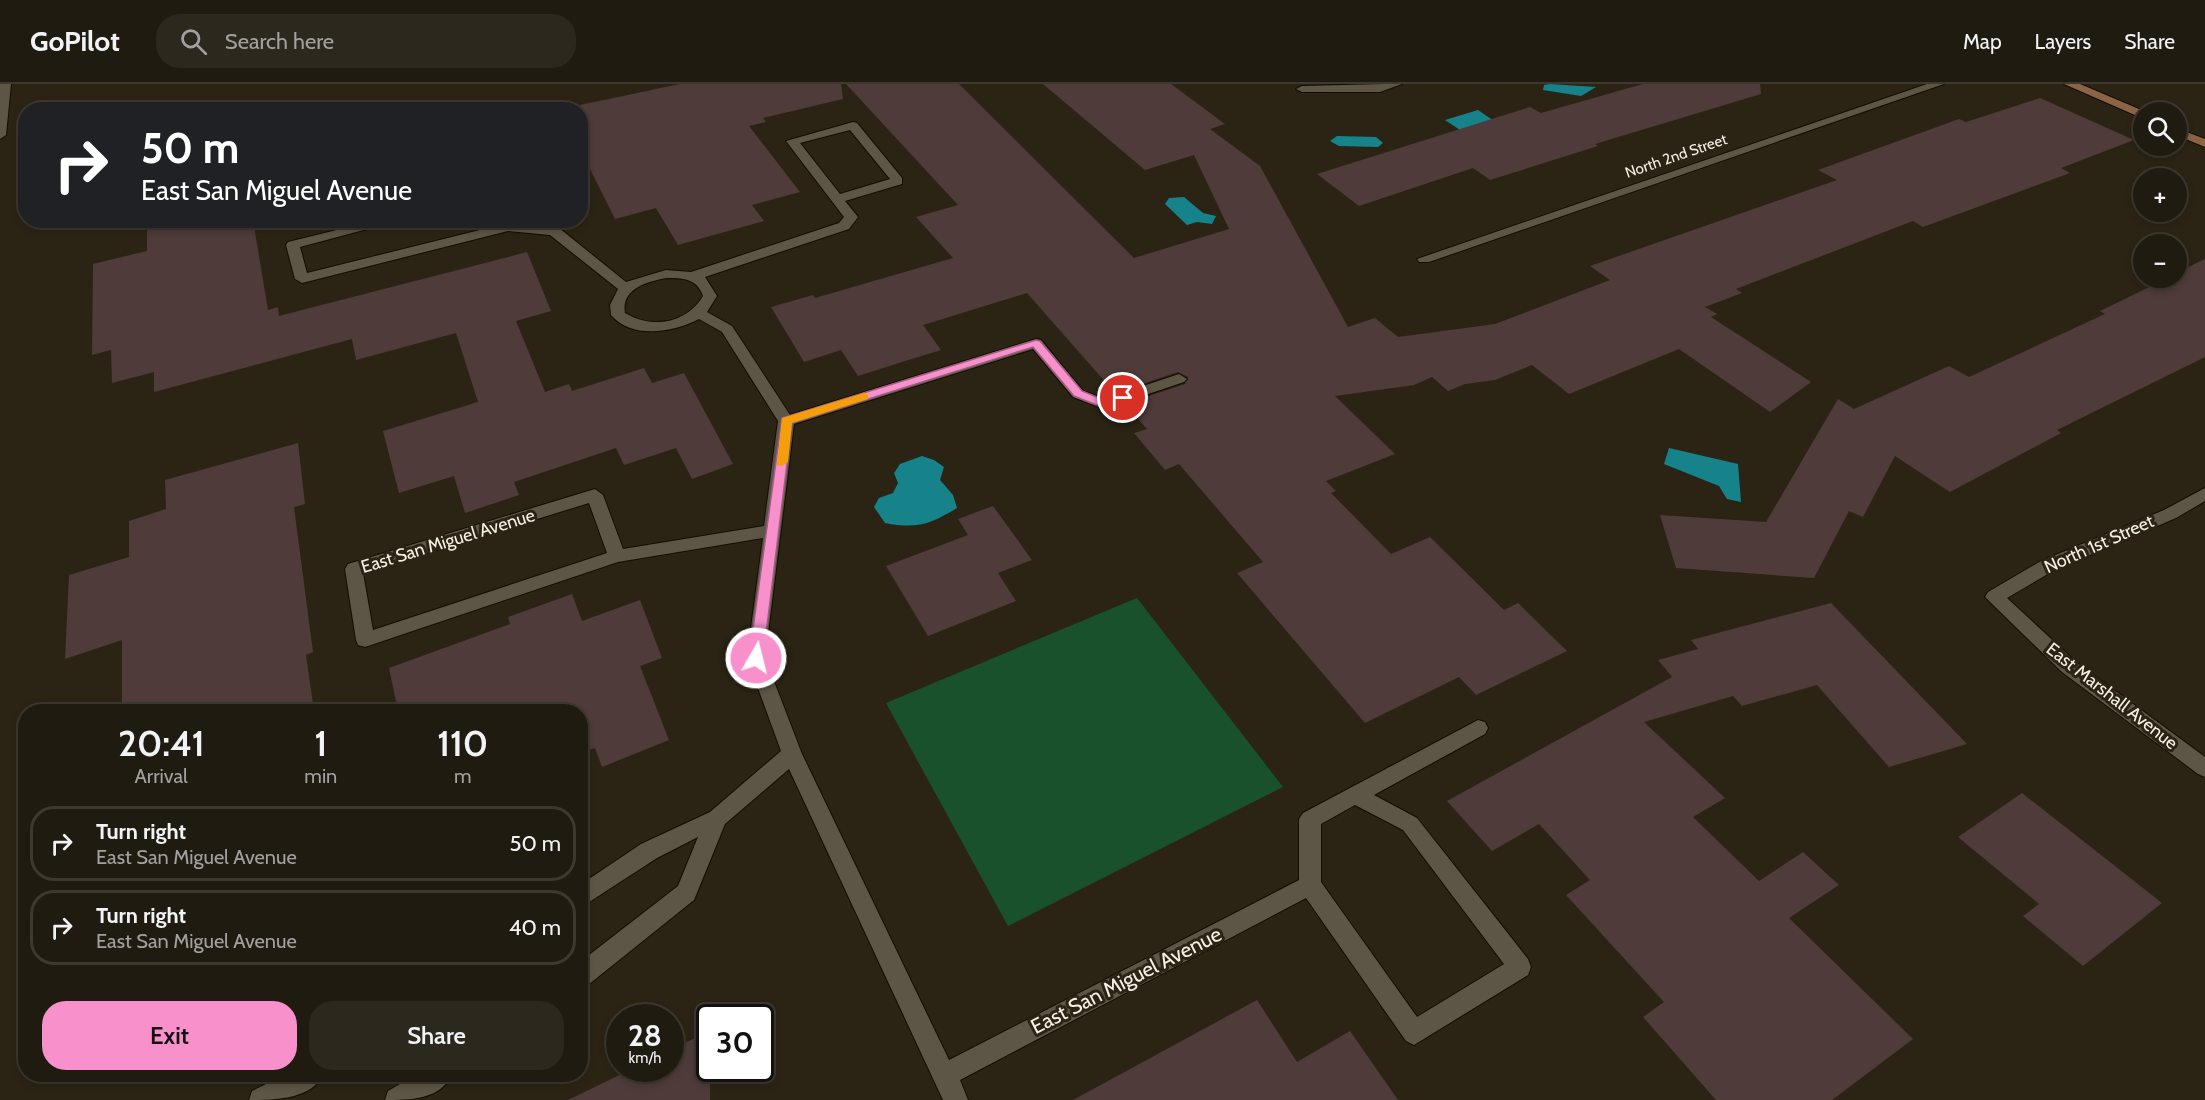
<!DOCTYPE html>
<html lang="en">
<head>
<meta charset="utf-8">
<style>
	body { margin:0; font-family:Cabin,sans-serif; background:#2d281e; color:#f1f3f6; height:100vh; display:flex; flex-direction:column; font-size:22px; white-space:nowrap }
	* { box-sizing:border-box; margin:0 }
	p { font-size:20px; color:#a2a19f }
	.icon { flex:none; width:33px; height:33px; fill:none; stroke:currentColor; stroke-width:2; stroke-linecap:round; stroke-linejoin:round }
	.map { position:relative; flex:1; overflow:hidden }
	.sheet { position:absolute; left:18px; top:620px; width:570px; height:378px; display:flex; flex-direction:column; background:#201b10; border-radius:24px; box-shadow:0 3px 9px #0003,0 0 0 2px #3d3930 }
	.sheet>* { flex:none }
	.guide { position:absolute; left:18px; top:18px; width:570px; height:126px; border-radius:24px; box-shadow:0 3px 9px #0003,0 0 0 2px #3d3930; background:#202124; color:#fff; overflow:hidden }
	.tools { position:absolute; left:2133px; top:18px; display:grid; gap:12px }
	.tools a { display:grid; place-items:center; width:54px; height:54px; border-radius:50%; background:#201b10; box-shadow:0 3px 9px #0003,0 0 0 2px #3d3930; font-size:30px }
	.speed { position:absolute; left:606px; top:920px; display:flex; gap:12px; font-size:30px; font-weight:700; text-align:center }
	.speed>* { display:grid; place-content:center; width:78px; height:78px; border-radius:50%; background:#201b10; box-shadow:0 3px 9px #0003,0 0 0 2px #3d3930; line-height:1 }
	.speed small { font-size:15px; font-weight:400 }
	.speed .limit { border:3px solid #111; border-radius:9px; background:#fff; color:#111 }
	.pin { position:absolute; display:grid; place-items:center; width:51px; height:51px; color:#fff; margin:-26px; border:3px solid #fff; border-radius:50%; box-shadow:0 2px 6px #0007 }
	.me { position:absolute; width:66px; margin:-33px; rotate:8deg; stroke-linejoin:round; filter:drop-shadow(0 0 4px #0008) }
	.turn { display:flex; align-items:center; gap:21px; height:126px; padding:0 24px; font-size:27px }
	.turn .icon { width:78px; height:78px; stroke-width:2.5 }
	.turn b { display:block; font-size:42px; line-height:51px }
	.eta { display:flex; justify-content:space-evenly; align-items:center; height:102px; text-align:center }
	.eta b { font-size:36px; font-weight:600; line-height:42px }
	.action { display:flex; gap:12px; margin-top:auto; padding:12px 24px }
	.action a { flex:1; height:69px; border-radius:24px; background:#f890cb; color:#111; font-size:24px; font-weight:600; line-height:69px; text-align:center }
	.action a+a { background:#2d281e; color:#f1f3f6 }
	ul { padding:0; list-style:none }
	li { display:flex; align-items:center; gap:18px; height:75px; margin:0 12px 9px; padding:0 12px; border:3px solid #3d3930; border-radius:24px }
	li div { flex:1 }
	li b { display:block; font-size:22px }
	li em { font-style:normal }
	header { display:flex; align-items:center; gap:36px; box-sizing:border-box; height:84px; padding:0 30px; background:#201b10; border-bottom:2px solid #3d3930 }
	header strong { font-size:28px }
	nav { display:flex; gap:33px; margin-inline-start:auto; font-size:21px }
	.search { width:420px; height:54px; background:#2d281e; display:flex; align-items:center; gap:15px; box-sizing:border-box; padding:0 21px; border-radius:24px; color:#a2a19f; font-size:22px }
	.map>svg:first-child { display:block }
</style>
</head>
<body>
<header>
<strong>GoPilot</strong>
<div class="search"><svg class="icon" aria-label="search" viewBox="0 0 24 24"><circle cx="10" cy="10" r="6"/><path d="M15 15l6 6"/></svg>Search here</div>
<nav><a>Map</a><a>Layers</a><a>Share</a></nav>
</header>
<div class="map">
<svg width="2205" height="1016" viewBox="0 0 2205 1016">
	<rect width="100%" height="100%" fill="#2b2415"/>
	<!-- green -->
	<path fill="#1a512d" d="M1137,514l146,189 -275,139 -122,-223z"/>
	<!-- water -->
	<g fill="#168289">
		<path d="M1550,0l46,3 -15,9 -38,-6 1,-5z"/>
		<path d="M1478,26l19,13 -37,7 -15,-10z"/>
		<path d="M1337,52l39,1 7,6 -5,4 -39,-1 -9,-5z"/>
		<path d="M1184,113l19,16 13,3 -4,8 -15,-2 -10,3 -22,-21 4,-6z"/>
		<path d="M1669,364l69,16 3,38 -14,-3 -8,-13 -55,-22z"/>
		<path d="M922,372l12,4 10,7 -4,13 13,15 4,13c-28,17 -40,21 -72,15l-11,-16 5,-9 14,-5 5,-10 -4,-10 6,-9z"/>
	</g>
	<!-- building -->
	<g fill="#4e3b3a">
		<path d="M680,0h161l2,15 -80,19 3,4 -17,4 51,66 -48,13 12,16 -86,24 -22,-37 -41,11 -35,-70v-44z"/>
		<path d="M846,0h113l175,174 95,-29 -35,-74 -49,15 -102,-86h128l54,40 -15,5 50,37 88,161 27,-9 23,19 97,-13 115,-44 -20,-14 247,-86 -19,-10 141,-51 7,3 74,-24 94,42 -73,28 9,5 -147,54 -10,-6 -177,68 6,4 -37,14 12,7 -6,3 100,65 -41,30 -91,-63 -110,45 -37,-29 -37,15 -30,4 -17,7 -16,-14 -18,8 -79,11 60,58 -69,27 10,10 -5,2 60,61 39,-17 74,73 14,-7 49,48 -91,44 -17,-18 -94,46 -128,-150 26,-11 -84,-98 -14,6 -31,-37 13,-4 -22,-25 60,-20 3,-7 -10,-5 -63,21 -88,-100 -104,32 18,25 -39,12 -44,14 -17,-26 -37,12 -33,-55 42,-12 2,3 138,-40 -37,-41 42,-12z"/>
		<path d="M1643,0h117l1,10 -166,50 3,2 -108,34 -17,-12 -114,38 -42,-32 213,-67 11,6z"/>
		<path d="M176,136h77l15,90 10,-3 1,9 248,-64 24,59 -35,10 29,71 24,-8 3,7 72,-23 8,15 32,-10 49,91 -41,15 -16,-31 -52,17 -8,-17 -102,34 5,13 -54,18 -11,-37 -55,17 -16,-62 95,-29 -22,-69 -100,27 -4,-21 -198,53v-20l-42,11 -1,-33 -19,5 1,-91 54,-13v-24z"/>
		<path d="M2205,175v98l-148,73 4,3 -111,59 -55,-36 -32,61 -14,-6 -35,67 -138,-10 -16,-53 106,7 72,-123 16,10 95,-43 20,11 136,-63 -5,-3 68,-33h8v-5z"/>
		<path d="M298,359l7,61 -11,3 19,145 -7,3 8,56h-192v-71l-57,19 4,-84 60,-18v-36l37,-12 -1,-29z"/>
		<path d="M993,422l39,54 -34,13 18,28 -88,35 -42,-70 82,-31 -10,-16z"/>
		<path d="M572,510l10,27 58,-21 22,58 -22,8 29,74 -67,27 -7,-19 -15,5v-42h-182l-9,-43 121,-44 -2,-7z"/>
		<path d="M1831,519l136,141 -78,23 -72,-82 -75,21 -9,-10 -89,26 81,76 -32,19 66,64 44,-29 36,33 -50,33 124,121 -81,61h-116l-73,-83 21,-15 -98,-107 24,-15 -51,-56 -47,27 -45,-50 225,-124 -14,-17 40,-11 -7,-9z"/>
		<path d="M2022,709l140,110 -79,63 -60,-50 16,-12 -81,-67z"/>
		<path d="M1257,916l40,62 53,-31 48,69h-325z"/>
		<path d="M710,947v69h-142l66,-32h36v-18z"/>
	</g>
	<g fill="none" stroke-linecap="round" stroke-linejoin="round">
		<defs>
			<g id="street">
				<path d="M0,0h11l-5,51 -6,4z"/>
				<path d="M1384,0h18l-22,8h-78l-6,-3 6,-3z"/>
				<path d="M1927,0h17l-515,178h-10l-2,-3z"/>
				<path d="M853,38l4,1 45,55v6l-57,17 13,16 -9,12 -144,48 12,19 -10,16 25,14 58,89 246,-76 5,1 42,51 21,8 75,-25 8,5 -3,3 -80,27 -31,-12 -40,-48 -239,75 -29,234 37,96 147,306 350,-180v-61l4,-6 175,-93 7,2 3,6 -3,6 -111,61 43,23 111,141 3,8 -3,8 -114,70 -8,-4 -100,-143 -346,182 8,20h-25l-154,-331 -64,55 -31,76 -106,85 -8,3v-26l98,-76 20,-49 -41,21 -77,50v-23l61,-41 69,-32 71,-61 -34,-93 16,-120 -145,24 -253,85 -7,-2 -2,-5 -11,-71 3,-5 247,-75 8,6 20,54 141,-23 14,-105 -56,-89 -23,-13c-25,13 -67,21 -88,-4l-1,-10 8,-16 -68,-54 -42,-4 -206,52 -7,-4 -9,-34 2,-3 89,-22h24l-101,27 7,26 201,-50 51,5 67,54 40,-12 25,2 148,-49 5,-6 -58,-76zM850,46l40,49 -50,15 -40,-51zM666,194c16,0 31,0 37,18 -17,28 -51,33 -78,17 -4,-24 21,-31 41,-35zM589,419l18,50 -234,77 -10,-57zM1355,721l48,25 101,134 -87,53 -96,-135v-58z"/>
				<path d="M2205,404v13l-29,17 -123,53 -46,27 69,64 129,95v20l-7,-3 -136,-102 -77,-75 3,-5 53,-31 123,-51z"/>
				<path d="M286,990h37c-11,26 -50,26 -74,26l3,-9z"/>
				<path d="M417,990h35c-11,26 -43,26 -67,26l3,-9z"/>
			</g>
			<g id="secondary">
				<path d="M2064,0h16l66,28h-2v7z"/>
				<path d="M2176,44l29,11v8l-29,-12z"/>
			</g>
		</defs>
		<!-- street casing -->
		<use href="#street" stroke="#130d02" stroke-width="2"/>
		<!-- secondary casing -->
		<use href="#secondary" stroke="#130d02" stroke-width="2"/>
		<!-- street -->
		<use href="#street" fill="#5d5646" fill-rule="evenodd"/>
		<!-- secondary -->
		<use href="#secondary" fill="#8b6446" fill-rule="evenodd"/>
	</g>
	<!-- route -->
	<path fill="#f890cb" stroke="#a15e84" stroke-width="1.5" d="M1036,256l4,1 42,50 22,9 19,-6 5,4 -24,10 -30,-12 -41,-49 -241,76 -29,235 -2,4h-10l-2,-4 33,-240z"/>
	<!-- slow -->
	<path fill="#f59e0b" d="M864,309l4,1v5l-76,24 -4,39 -6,4 -5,-1 5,-47z"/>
	<g text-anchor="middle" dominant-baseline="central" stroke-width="6" stroke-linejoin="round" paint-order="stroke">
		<!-- far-street labels -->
		<g font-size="15" fill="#f4f0e6" stroke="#2b2415">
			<text transform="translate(1676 72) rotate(-19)">North 2nd Street</text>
		</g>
		<!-- street labels -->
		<g font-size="18" fill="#f4f0e6" stroke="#2b2415">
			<text transform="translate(448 457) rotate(-17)">East San Miguel Avenue</text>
			<text transform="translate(2099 460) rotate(-24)">North 1st Street</text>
			<text transform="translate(2112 612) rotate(38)">East Marshall Avenue</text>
		</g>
		<!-- near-street labels -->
		<g font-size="21" fill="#f4f0e6" stroke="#2b2415">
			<text transform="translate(1126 896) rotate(-27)">East San Miguel Avenue</text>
		</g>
	</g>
</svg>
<div class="tools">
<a><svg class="icon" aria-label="search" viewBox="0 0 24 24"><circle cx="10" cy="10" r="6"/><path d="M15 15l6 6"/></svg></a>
<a>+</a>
<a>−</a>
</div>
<div class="speed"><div>28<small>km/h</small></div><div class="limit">30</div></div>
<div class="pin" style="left:1123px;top:314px;background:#d93025"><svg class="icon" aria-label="arrive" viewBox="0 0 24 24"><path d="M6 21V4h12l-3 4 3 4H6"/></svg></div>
<svg class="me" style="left:756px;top:574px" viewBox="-20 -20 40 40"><circle r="17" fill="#f890cb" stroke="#fff" stroke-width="3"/><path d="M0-11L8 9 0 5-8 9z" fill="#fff"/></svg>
<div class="guide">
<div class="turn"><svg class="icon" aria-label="right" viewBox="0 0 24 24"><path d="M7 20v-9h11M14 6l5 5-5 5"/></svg><div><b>50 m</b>East San Miguel Avenue</div></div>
</div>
<section class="sheet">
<div class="eta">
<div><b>20:41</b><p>Arrival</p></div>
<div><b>1</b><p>min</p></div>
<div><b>110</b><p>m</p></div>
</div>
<ul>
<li><svg class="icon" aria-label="right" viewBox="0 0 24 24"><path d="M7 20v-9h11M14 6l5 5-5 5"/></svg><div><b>Turn right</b><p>East San Miguel Avenue</p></div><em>50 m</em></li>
<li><svg class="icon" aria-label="right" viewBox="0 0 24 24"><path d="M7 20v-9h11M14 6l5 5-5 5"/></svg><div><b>Turn right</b><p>East San Miguel Avenue</p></div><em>40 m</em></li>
</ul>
<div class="action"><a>Exit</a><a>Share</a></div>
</section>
</div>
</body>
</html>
